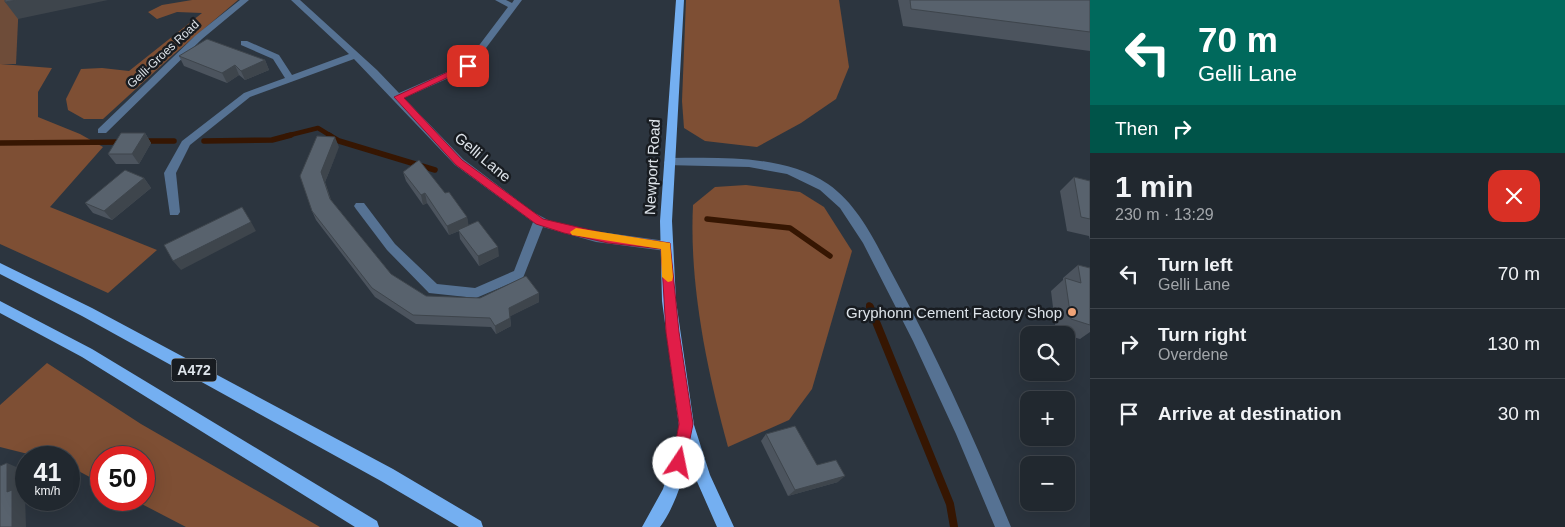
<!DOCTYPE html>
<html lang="en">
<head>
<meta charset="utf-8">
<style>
	body { margin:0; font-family:Arial,sans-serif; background:#293037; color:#f1f3f6; height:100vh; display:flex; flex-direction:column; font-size:19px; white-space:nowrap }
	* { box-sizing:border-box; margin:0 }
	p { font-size:16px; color:#a2a6aa }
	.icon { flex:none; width:28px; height:28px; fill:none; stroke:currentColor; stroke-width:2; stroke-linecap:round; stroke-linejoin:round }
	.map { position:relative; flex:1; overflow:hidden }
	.panel { display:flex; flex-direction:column; background:#21282f; width:475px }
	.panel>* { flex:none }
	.banner { background:#00695c; color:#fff; overflow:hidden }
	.tools { position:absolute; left:1020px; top:326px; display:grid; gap:10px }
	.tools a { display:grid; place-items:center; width:55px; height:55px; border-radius:10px; background:#21282f; box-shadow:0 5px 20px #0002,0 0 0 1px #3e444b; font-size:25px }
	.speed { position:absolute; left:15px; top:446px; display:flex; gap:10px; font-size:25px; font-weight:700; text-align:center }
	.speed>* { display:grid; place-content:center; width:65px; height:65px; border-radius:50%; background:#21282f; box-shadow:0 5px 20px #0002,0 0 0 1px #3e444b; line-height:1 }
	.speed small { font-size:12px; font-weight:400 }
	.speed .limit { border:8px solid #d22; background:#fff; color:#111 }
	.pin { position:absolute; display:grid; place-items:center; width:42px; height:42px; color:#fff; margin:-21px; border-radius:10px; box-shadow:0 2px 8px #0006 }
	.me { position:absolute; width:55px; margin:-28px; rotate:11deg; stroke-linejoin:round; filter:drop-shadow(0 0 4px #0008) }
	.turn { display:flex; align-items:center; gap:18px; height:105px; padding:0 25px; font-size:22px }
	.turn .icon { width:65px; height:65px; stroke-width:2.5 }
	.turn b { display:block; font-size:35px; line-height:42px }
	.then { display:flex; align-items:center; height:48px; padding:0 25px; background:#0003; gap:10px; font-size:19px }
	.round { display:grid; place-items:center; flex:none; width:52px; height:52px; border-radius:15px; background:#293037 }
	.summary { display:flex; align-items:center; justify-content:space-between; height:85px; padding:0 25px }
	h1 { font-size:30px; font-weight:600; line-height:38px }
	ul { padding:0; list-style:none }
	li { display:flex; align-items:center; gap:15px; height:70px; padding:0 25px; border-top:1px solid #3e444b }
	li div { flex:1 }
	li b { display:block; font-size:19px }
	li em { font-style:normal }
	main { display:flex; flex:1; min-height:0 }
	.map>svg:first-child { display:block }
</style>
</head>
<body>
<main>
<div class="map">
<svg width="1090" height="527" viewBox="0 0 1090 527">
	<rect width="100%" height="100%" fill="#2c353f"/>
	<!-- green -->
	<path fill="#6e4c39" d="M0,0h19l-3,64h-16z"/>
	<!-- forest -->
	<g fill="#7e4f34">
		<path d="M192,0h46l-65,55 -70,64h-19l-16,-9 -2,-11 15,-30 21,-1 27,3 73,-58 -25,-1 -20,7 -9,-7 14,-7z"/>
		<path d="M686,0h153l10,67 -13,32 -35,24 -44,24 -52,-6 -21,-13 -2,-27z"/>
		<path d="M0,64l52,4 -14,24v25l42,17 23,13 -53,60 107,43 -49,43 -108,-49z"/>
		<path d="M746,185l54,7 24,15 28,44 -40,138 -23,31 -61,27c-21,-76 -39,-163 -35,-242l22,-18z"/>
		<path d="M47,363l94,61 179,103h-134l-52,-27h10v-42h-43v25l-32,-17v-8l-29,-1 -40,-10v-42z"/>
	</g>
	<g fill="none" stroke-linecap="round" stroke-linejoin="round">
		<!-- stream-far2 -->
		<path stroke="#361602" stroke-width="4.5" d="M286,136l32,-8 13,8"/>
		<!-- stream-far1 -->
		<g stroke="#361602" stroke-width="5.5">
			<path d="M329,135l10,6 96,29"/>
			<path d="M144,141h30"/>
			<path d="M204,141l68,-1 19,-5"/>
			<path d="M0,143l124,-1"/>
			<path d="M707,219l83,9 40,28"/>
			<path d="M869,305l1,4"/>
		</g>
		<!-- stream -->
		<path stroke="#361602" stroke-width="8" d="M870,307l80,197 4,23"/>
		<!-- minor -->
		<g fill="#567293" fill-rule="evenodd">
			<path d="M240,0h9l-47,39 -96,94h-8v-4l98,-94z"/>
			<path d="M291,0h9l77,70 22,23 66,-29 43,-57 -13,-7h11l6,3 2,-3h8l-51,68 -67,30 59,61 70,53 15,8 30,9 88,12 4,2 2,3 -2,3 -4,2 -70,-9 -53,-15 -20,51 -47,20 -47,-5 -42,-43 -31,-41 -2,-3 2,-3h8l31,41 42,40 38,4 39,-17 19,-49 -78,-57 -101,-106 -104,38 -60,48 -14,28 4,39 -2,3h-8l-6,-42 18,-32 62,-48 41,-15 -12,-19 -32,-14v-4h6l32,14 13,20 57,-21z"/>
			<path d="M669,158c52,0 113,-4 159,26 32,22 49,62 67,95 44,81 81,164 116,248h-16l-39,-93 -43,-93 -50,-98 -23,-35 -20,-18 -33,-16 -38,-7 -84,-2 -1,-3z"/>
		</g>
		<!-- major -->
		<g fill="#74aff1" fill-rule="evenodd">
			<path d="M676,0h8l-12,221 4,80 18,124 16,50 24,52h-17l-22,-50 -7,-21c-5,25 -13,50 -28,71h-18l21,-38 7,-22 9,-41 -17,-125 -2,-80z"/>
			<path d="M0,263l92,45 301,161 88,52 2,6h-24l-78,-46 -299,-165 -82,-42z"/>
			<path d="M0,301l92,48 285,172 2,6h-24l-273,-170 -82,-44z"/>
		</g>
	</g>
	<!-- wall -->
	<g fill="#4c545e">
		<path d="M898,0h192v51l-187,-25z"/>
		<path d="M179,56l86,4 4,10 -24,10 -6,-5 -12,8 -43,-17z"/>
		<path d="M145,133l6,10 -12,21h-23l-8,-10z"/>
		<path d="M339,147l-14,35 6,18 60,74 35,22 113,6 -29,14 1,10 -15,8 -5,-7 -75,-3 -41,-27 -59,-77 -4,-9z"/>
		<path d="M403,172l42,21 22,24 1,8 31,31 -20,10 -19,-27 -1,-8 -10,4 -22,-32 -4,2 -17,-24z"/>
		<path d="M1074,177l16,4v59l-1,-4 -22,-5 -7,-40z"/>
		<path d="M144,178l7,10 -39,32 -19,-7 -8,-10z"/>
		<path d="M1078,265l12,3v64l-10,7 -24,-7 -5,-41 12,-11v-2z"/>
		<path d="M766,434l51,31 21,17 -50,14 -27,-55z"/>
	</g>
	<!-- shaded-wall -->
	<g fill="#3e454c">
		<path d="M17,0h91l-90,19 -13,-17z"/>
		<path d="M265,60l4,10 -24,10 -4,-9z"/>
		<path d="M235,65l4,10 -12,8 -5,-10z"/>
		<path d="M145,133l6,10 -12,21 -7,-10z"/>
		<path d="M335,137l4,10 -14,35 9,26 -13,-36z"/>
		<path d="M144,178l7,10 -39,32 -8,-9z"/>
		<path d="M425,193l2,10 -4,2 -2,-10z"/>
		<path d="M467,217l2,10 -20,8 -2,-9z"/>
		<path d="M251,222l5,9 -75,39 -8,-9z"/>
		<path d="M498,247l1,9 -20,10 -1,-10z"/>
		<path d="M539,293v9l-30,15v-9z"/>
		<path d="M510,318l1,8 -15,8 -1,-8z"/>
		<path d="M7,463l14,6v25l4,2 1,31h-14l-5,-35z"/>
		<path d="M845,476l-7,6 -50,14 7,-6z"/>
	</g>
	<!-- building -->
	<g fill="#58626d" stroke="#3e454c">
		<path d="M5,0h12l-12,2z"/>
		<path d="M910,0h180v32l-179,-23z"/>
		<path d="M207,39l58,21 -24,11 -6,-6 -13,8 -43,-17z"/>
		<path d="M121,133h24l-13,21h-24z"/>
		<path d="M317,136l18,1 -14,35 9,27 61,75 35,22 54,2 46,-22 13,17 -30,15 1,10 -15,8 -5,-8 -77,-3 -41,-27 -60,-77 -12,-35z"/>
		<path d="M419,160l26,33 4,-1 18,25 -20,9 -22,-33 -4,2 -18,-23z"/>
		<path d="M125,170l19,8 -40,33 -19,-8z"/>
		<path d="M1074,177l16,4v38l-9,-2z"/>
		<path d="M242,207l9,15 -78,39 -9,-16z"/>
		<path d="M478,221l20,26 -20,9 -20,-26z"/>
		<path d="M1078,265l12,3v57l-19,-6 -6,-41 16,5z"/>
		<path d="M795,426l22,39 19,-5 9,16 -50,14 -29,-56z"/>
		<path d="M7,463v29l5,-2v37h-12v-61z"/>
	</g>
	<!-- route -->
	<path fill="#e11d48" stroke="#92132f" d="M465,64l7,2 -68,32 58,62 81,59 65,15 62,9 9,89 14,92 -9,44 -5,2 -5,-2 -2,-5 7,-39 -13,-92 -5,-83 -53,-6 -44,-10 -28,-9 -80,-59 -62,-68z"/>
	<!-- slow -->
	<path fill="#f59e0b" d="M576,228l94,15 3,34 -1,4 -4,1 -6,-5 -1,-28 -89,-14 -2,-3z"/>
	<!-- markers -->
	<circle fill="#efa377" stroke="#181c21" stroke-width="2" cx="1072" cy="312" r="5"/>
	<g text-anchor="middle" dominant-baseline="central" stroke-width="5" stroke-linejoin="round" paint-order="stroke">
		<!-- far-street labels -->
		<g font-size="12" fill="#dee4ea" stroke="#181c21">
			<text transform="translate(163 54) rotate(-43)">Gelli-Groes Road</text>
		</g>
		<!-- shield labels -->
		<rect fill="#181c21" stroke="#a3a8ae" stroke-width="1" x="171.5" y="358.5" width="45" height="23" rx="4"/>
		<g font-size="14" font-weight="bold" fill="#dee4ea">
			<text x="194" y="370">A472</text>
		</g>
		<!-- street labels -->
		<g font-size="15" fill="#dee4ea" stroke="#181c21">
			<text transform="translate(483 157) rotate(40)">Gelli Lane</text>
			<text transform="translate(652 167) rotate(-87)">Newport Road</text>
		</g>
		<!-- poi labels -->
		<g font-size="15" fill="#dee4ea" stroke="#181c21" text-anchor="end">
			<text x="1062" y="312">Gryphonn Cement Factory Shop</text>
		</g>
	</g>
</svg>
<div class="tools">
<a><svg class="icon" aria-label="search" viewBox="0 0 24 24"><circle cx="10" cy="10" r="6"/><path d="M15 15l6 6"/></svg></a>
<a>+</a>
<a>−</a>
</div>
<div class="speed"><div>41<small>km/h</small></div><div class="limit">50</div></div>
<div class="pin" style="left:468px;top:66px;background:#d93025"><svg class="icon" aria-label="arrive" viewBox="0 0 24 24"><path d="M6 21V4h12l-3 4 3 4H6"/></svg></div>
<svg class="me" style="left:679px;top:463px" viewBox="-20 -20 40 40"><circle r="19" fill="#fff"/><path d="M0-13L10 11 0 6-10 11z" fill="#e11d48"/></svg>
</div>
<section class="panel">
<div class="banner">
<div class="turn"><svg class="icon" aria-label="left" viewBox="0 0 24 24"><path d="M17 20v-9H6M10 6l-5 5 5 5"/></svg><div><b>70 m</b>Gelli Lane</div></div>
<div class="then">Then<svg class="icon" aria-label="right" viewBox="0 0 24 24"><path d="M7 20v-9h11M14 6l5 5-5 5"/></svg></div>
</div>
<div class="summary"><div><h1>1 min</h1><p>230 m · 13:29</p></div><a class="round" style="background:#d93025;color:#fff"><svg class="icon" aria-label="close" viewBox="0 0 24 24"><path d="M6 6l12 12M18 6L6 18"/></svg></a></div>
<ul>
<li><svg class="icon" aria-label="left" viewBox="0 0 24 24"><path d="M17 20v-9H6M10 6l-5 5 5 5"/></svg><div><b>Turn left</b><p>Gelli Lane</p></div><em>70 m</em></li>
<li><svg class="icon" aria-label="right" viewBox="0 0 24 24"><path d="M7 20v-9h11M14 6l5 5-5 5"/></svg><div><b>Turn right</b><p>Overdene</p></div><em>130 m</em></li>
<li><svg class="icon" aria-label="arrive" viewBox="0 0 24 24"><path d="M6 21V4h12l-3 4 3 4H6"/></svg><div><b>Arrive at destination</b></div><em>30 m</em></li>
</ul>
</section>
</main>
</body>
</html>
